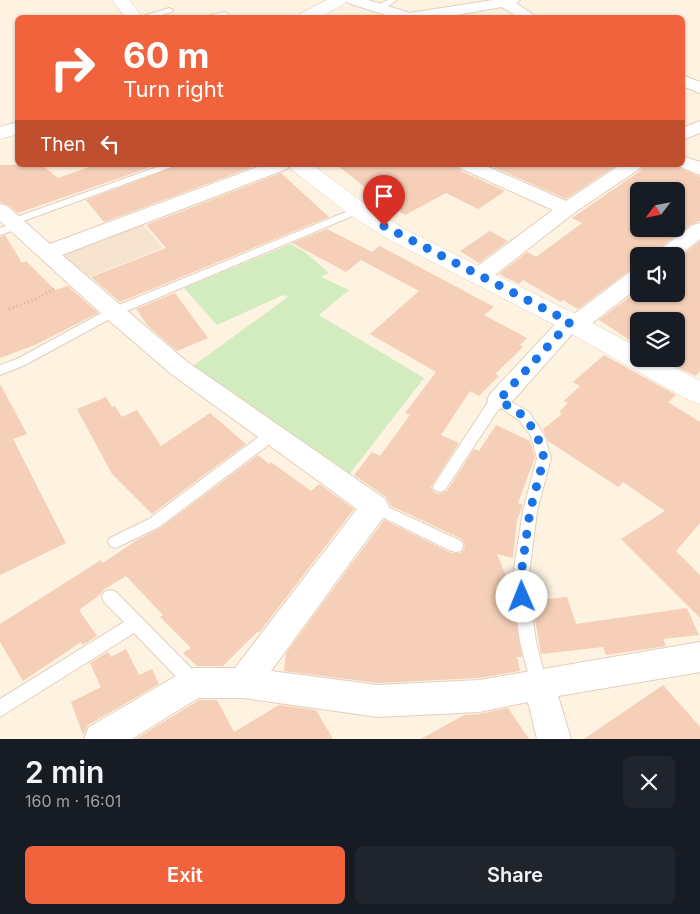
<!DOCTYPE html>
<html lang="en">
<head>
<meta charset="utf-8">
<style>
	body { margin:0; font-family:Inter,sans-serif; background:#20242c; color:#f1f3f6; height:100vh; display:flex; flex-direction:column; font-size:19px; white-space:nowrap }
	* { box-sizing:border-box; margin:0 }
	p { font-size:16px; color:#9ea1a6 }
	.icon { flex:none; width:28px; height:28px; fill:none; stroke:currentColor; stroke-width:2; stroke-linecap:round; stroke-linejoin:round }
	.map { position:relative; height:739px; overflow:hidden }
	.details { display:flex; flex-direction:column; background:#171b24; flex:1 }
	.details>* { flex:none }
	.top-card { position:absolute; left:15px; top:15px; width:670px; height:152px; border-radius:8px; box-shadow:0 1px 4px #0004; background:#f1633d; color:#fff; overflow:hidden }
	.needle { width:32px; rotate:238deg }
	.tools { position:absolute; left:630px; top:182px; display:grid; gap:10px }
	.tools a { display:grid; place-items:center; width:55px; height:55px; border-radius:8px; background:#171b24; box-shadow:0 1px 4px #0004; font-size:25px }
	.pin { position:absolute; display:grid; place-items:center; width:42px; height:42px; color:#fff; margin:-51px -21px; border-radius:50% 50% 50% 0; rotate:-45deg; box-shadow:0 0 5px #0007 }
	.pin .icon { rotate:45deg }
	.me { position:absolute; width:55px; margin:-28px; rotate:359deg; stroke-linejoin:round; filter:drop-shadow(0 0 4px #0008) }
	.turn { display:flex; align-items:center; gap:18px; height:105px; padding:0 25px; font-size:22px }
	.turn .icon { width:65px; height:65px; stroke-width:2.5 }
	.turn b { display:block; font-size:35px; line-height:42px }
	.then { display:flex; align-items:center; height:48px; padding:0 25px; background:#0003; gap:10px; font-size:19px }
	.round { display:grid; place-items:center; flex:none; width:52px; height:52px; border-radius:8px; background:#20242c }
	.summary { display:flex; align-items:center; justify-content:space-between; height:85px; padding:0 25px }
	h1 { font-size:30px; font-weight:600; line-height:38px }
	.button { display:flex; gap:10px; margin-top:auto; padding:10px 25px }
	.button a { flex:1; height:58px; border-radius:8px; background:#f1633d; color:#fff; font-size:20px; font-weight:600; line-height:58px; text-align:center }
	.button a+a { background:#20242c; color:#f1f3f6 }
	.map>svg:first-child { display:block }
</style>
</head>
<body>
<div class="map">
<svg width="700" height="739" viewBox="0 0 700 739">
	<rect width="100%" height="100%" fill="#fef2e1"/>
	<!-- residential -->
	<path fill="#f6e4cf" d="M141,222l22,26 -80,31 -25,-22 6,-5z"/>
	<!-- green -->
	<path fill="#d2ecbf" d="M291,244l14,8 24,21 -8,4 28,13 -30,25 105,63 -76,98 -158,-108 98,-71 -5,-2 -66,30 -33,-37z"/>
	<!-- building -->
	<g fill="#f5cfb7" fill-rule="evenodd">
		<path d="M0,165h42l16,13 37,-13h62l-139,48 -10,-8 -8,-3z"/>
		<path d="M179,165h79l-154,57 -18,-22z"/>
		<path d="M337,165h121l3,6 44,20 -27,18 -32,-16 -41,22 -29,-19z"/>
		<path d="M489,165h128l-51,34z"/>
		<path d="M643,165h31l26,12v44l-8,3 -35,26 -4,6h-14v11l-9,3 -52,39 -15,-9 -2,2 -38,-22 -4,4 -20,-10 28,-22 9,5 46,-34 -10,-5 68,-47zM639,191h37v38h-37z"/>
		<path d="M281,173l48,44 -209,85 -29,-25 75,-29 -20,-23z"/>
		<path d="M327,229l45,23 8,-6 114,61 -10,8 43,23 -7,7 3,2 -28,27 4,2 -20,20 -9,-5 -29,44 18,8 -28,44 3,5 5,2 8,-3 27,-42 5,2 17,-26 34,16 5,16 -17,46 5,2 -6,15 -4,38 -16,-4 13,33 -1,17 4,-1 9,54h-5l3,14 -41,7 -101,5 -94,-12 2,-18 98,-133 67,33h10l4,-6 -3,-8 -71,-33 -5,-9 -32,-22 18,-23 8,4 30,-41 -5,-2 31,-41 -66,-38 49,-43 -58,-31 -15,12 -54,-29z"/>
		<path d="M490,231l18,10 -29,22 -19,-12z"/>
		<path d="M5,235l17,28 4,-2 29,29 13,-4 30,27 -61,31 -37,14v-121z"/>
		<path d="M700,241v130l-5,5 -33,-17h14v-38h-37v25l-40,-26 40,-30v4h37v-34z"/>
		<path d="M175,293l33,45 -31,13 -29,-25 -12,-17z"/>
		<path d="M604,355l72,40 -8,7 32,20v101l-24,28 24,24v43l-79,-79 44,-28 -42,-29 -5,5 -70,-46 -5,-12 19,-15 -3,-2 9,-9 -4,-2 16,-15 -7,-4z"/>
		<path d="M0,384l27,50 -14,5 53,104 -66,32z"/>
		<path d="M106,397l6,10 3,-1 7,11 15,-7 24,36 49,-33 36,31 -94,70 -40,-40 -35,-65z"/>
		<path d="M258,455l11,9 2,-2 40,29 8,-7 35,25 -92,120 -4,4 -1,-1 -34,34h-26l-14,-13 8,-5 -31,-31 3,-2 -37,-39 -23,14 -2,4 -22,16 18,26 -14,9 -2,-3 -58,39 -23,-39v-18l101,-64 2,3 34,-23 23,-12z"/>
		<path d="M567,597l9,27 111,-16 12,27 -36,4 3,7 -60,9 -3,-8 -62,7 -9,-53z"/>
		<path d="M126,649l13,26 13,-6 7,15 -71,41 -5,10 -12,-33 30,-15 -11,-24 18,-11 3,5z"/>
		<path d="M663,685l37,42v12h-116z"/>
		<path d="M199,700h18l17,32 45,-27 37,5 17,29h-197z"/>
		<path d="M508,708l21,31h-108l43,-24 15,-1z"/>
	</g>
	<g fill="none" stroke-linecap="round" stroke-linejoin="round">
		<defs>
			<g id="service">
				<path d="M388,0h9l-15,10h-6v-4z"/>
				<path d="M169,8l4,2 -1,2 -22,6h-13z"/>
				<path d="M225,12l8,6h-26v-2z"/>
				<path d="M163,165h14l-159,58 3,3 -1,2 -20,7v-7l10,-3 -3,-3 1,-2z"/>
				<path d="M358,207l5,3 -1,2 -245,103 -92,50 -25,10v-10l17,-6 92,-50z"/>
				<path d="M499,395l30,17 15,23 7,23 -14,53 -9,71 8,60 11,42 -2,6 -6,2 -6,-2 -2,-6 -11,-42 -8,-60 11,-71 14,-53 -6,-22 -12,-16 -19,-13 -55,83 -5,2 -5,-2 -2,-4 55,-84z"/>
				<path d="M274,428l5,1 2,4 -2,4 -120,90 -39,19 -5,2 -5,-2 -2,-4 2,-4 39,-19 120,-90z"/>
				<path d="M375,501l86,40 2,5 -2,5 -5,1 -5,-1 -81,-40 -2,-4 2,-4z"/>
				<path d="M110,590l6,2 84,85 2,6 -2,6 -6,2 -6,-2 -54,-56 -134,84v-18l124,-77 -20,-20 -2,-5 2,-5z"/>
			</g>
			<g id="minor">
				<path d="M346,0h22l42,13 83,-13h27l-4,3 22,15h-18l-18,-11 -63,11h-44l-47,-15z"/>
				<path d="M682,75l18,7v11l-18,-7z"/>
				<path d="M700,121v12l-18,7v-12z"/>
				<path d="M682,156l18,6v13l-24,-10h6z"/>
				<path d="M263,165h26l-2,4 -225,86 124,106 199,138 4,8 -4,8 -114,156 107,14 101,-5 221,-38v30l-142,24 13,43h-34l-9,-37 -49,10 -101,5 -135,-19h-45l-66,41h-48l5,-12 94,-55 11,-4h41l122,-159 -187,-136 -65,-56 -105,-96v-17l7,2 43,38z"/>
				<path d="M460,165h24l82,36 54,-36h21l-2,4 -65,44 -87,68 -8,2 -8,-2 -3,-5 3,-5 82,-61 -91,-41z"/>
				<path d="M700,223v16l-24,19 -21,-2 3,-5 35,-26z"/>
				<path d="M639,269v18l-56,43 -9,2 -66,74 -9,3 -9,-3 -3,-6 3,-6 72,-77 11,-2 58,-44z"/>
			</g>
			<g id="tertiary">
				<path d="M112,0h17l14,18h-17z"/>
				<path d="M327,0h20l-2,3 -26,15h-21l2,-4z"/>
				<path d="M18,122v12l-18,5v-12z"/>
				<path d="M289,165h24l53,40 40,25 173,86 60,32v11h20l41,22v23l-10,-3 -129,-73 -171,-88 -40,-25 -58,-45z"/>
			</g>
		</defs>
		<!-- service casing -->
		<use href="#service" stroke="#e3cebc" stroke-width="2"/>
		<!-- minor casing -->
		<use href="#minor" stroke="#e3cebc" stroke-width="2"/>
		<!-- tertiary casing -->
		<use href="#tertiary" stroke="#e3cebc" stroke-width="1"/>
		<!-- path -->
		<path stroke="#dab29a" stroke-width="3" stroke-dasharray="1 3" stroke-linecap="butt" d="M9,309l27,-10 20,-11"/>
		<!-- service -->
		<use href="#service" fill="#fff" fill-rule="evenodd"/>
		<!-- minor -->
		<use href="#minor" fill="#fff" fill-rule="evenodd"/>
		<!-- tertiary -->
		<use href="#tertiary" fill="#fff" fill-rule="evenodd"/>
	</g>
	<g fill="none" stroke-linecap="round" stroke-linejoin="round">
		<!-- route -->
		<path stroke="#1a73e8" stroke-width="9" stroke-dasharray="0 16.2" d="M384,226l186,96 -71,78 25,16 13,19 7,23 -14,53 -10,71 2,15"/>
	</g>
</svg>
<div class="tools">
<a><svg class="needle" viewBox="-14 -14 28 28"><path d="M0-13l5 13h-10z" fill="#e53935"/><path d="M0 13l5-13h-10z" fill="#9ea1a6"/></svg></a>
<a><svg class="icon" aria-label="sound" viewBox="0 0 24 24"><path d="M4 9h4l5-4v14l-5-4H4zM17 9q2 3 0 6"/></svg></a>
<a><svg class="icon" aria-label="layers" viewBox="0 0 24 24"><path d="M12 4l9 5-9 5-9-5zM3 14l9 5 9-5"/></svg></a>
</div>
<div class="pin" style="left:384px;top:226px;background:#d93025"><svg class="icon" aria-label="arrive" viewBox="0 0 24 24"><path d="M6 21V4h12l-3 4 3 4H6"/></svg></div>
<svg class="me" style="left:522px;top:597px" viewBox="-20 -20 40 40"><circle r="19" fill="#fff"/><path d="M0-13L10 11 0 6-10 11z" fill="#1a73e8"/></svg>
<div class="top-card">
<div class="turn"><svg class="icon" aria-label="right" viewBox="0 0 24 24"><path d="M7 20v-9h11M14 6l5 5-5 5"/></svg><div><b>60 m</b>Turn right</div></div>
<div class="then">Then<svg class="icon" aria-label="left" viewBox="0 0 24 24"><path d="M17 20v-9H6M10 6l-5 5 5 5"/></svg></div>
</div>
</div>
<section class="details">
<div class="summary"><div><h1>2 min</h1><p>160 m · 16:01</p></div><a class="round"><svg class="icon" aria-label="close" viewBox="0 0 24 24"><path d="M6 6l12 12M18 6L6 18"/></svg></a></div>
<div class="button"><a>Exit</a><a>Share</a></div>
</section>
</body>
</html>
